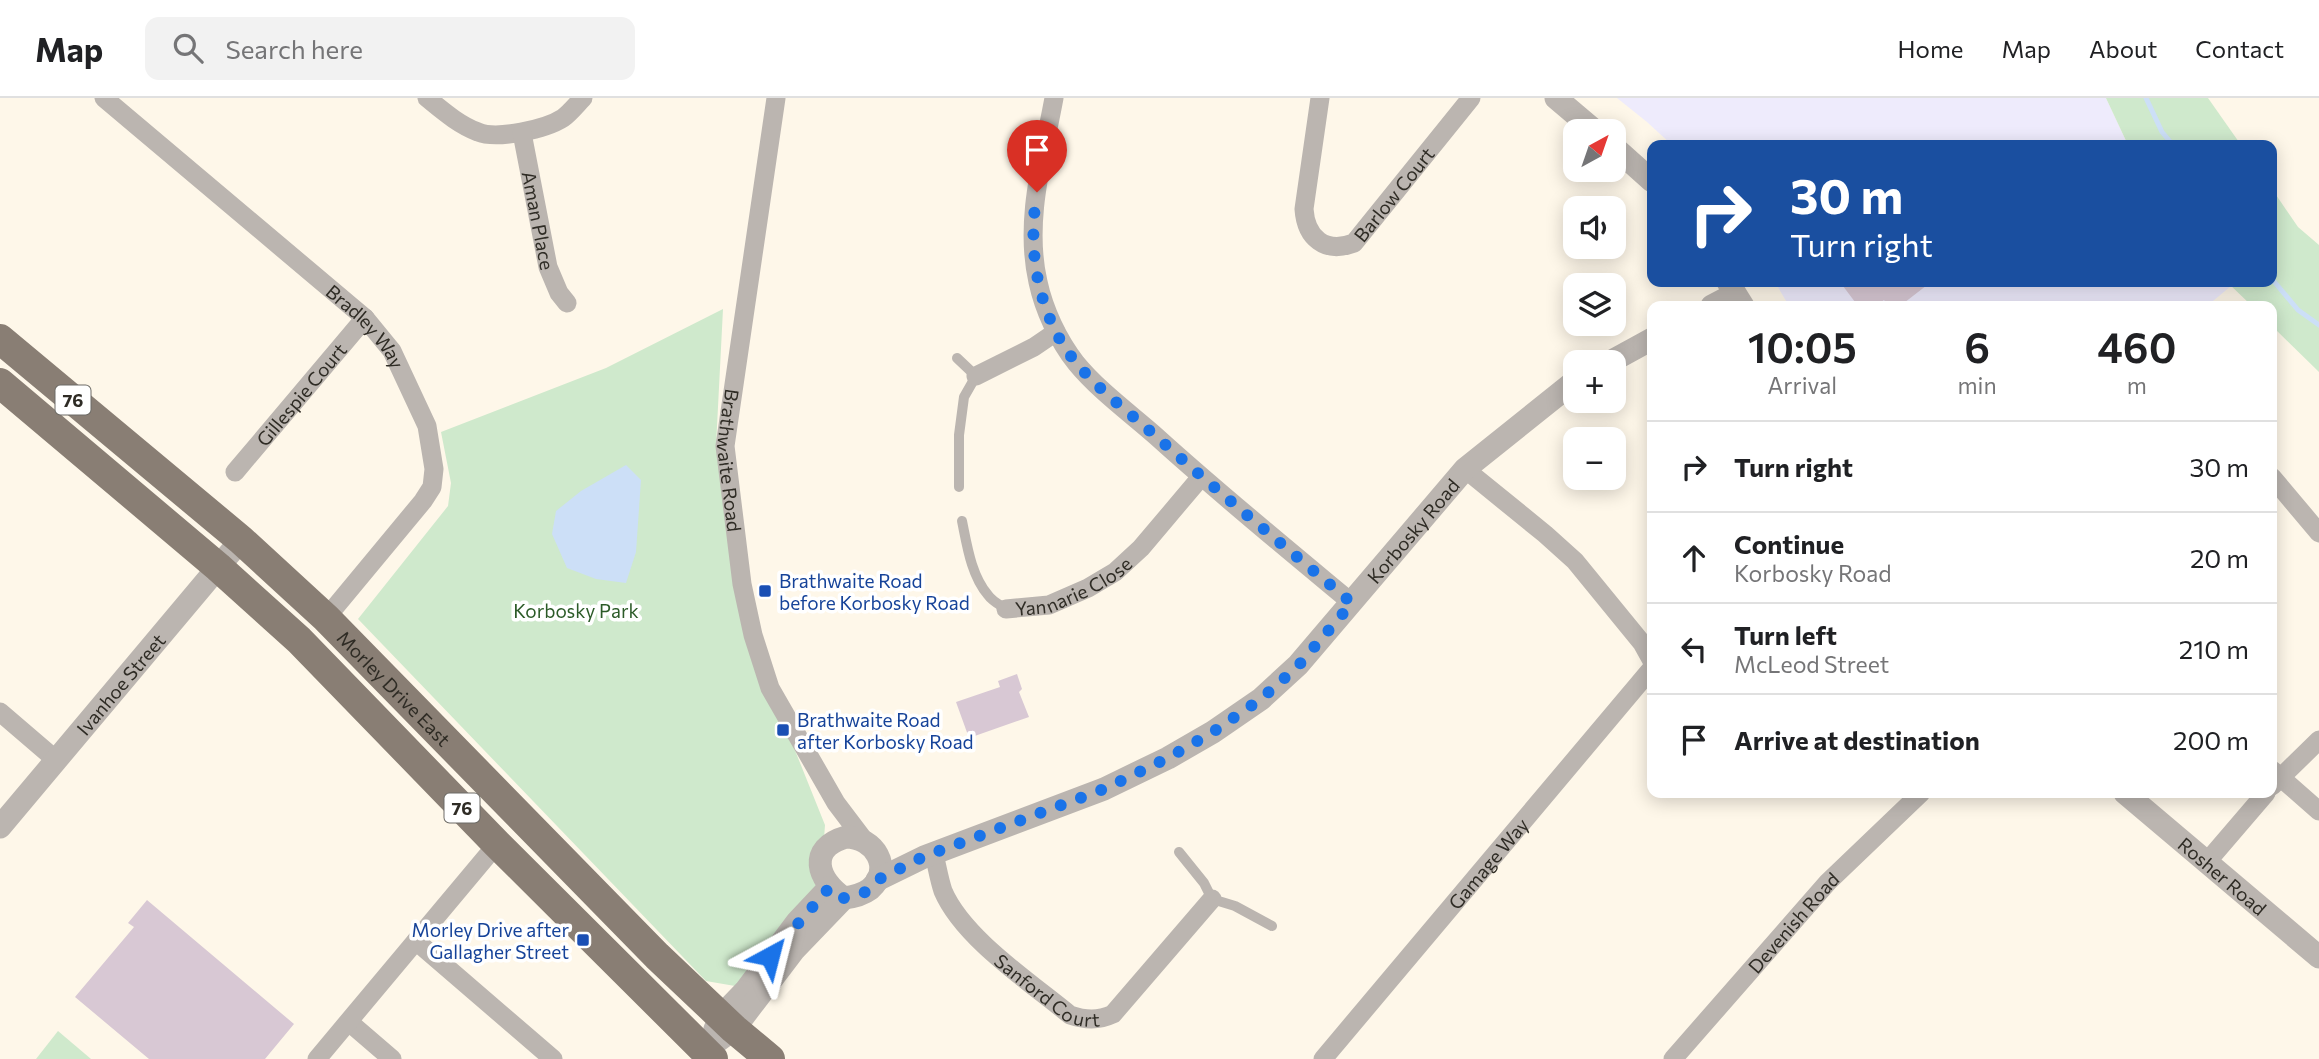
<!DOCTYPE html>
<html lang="en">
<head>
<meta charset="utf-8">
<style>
	body { margin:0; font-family:Commissioner,sans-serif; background:#f2f2f2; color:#202124; height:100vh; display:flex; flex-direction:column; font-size:26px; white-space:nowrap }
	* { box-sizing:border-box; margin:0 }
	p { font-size:23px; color:#757577 }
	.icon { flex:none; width:38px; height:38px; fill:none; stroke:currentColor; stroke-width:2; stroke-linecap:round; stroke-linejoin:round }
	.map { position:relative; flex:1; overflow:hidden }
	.drawer { position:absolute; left:1647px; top:203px; width:630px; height:497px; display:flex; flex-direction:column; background:#fff; border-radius:14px; box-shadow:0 4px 18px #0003 }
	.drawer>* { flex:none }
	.hud { position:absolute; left:1647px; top:42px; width:630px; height:147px; border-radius:14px; box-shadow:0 4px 18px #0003; background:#1a4fa0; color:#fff; overflow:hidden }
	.needle { width:46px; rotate:40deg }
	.tools { position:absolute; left:1563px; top:21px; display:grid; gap:14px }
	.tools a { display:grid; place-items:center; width:63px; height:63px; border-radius:14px; background:#fff; box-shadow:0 4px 18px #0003; font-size:35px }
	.pin { position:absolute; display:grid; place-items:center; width:60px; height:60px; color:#fff; margin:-72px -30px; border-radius:50% 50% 50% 0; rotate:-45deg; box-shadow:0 0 7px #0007 }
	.pin .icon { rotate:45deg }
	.me { position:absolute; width:77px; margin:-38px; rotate:38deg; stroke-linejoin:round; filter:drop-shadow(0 0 5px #0008) }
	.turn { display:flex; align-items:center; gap:24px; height:147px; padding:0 28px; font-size:32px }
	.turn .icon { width:91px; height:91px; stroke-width:2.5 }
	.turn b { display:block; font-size:49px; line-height:60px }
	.eta { display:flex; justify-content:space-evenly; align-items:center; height:119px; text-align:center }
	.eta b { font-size:42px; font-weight:600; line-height:49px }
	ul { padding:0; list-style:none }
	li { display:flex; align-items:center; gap:21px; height:91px; padding:0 28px; border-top:2px solid #e0e0e0 }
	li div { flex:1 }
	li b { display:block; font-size:26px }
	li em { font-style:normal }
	header { display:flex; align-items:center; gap:42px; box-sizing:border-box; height:98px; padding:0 35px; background:#fff; border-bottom:2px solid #e0e0e0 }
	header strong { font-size:33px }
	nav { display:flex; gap:38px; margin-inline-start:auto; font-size:24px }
	.search { width:490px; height:63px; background:#f2f2f2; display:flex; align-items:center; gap:18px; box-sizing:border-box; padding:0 24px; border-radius:14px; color:#757577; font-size:26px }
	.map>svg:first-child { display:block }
</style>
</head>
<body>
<header>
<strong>Map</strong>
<div class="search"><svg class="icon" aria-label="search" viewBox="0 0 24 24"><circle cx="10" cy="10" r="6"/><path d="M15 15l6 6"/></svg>Search here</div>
<nav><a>Home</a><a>Map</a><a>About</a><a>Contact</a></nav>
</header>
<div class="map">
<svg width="2319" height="961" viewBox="0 0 2319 961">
	<rect width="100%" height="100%" fill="#fef7e9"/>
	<!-- education -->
	<g fill="#eeebfc">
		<path d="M1617,0h489l22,47h-456l-25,-23z"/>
		<path d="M1775,184h452l4,4 -24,20h-418z"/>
	</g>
	<!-- green -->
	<g fill="#cfe9cc">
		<path d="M2106,0h102l33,47h-113z"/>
		<path d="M2272,91l26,38 21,18v127l-47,-46v-20h-20l-25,-24h45z"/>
		<path d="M723,211l-7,137 27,175 82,204 -5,68 -85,93 -29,-5 -348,-362 90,-113 3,-23 -10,-51 165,-64z"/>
		<path d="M58,933l33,28h-55z"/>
	</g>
	<!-- water -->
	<path fill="#ccdff7" d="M626,367l15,15 -5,72 -10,31 -30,-4 -29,-11 -15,-34 4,-23 25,-20z"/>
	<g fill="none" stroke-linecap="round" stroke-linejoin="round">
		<!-- stream -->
		<g stroke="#ccdff7" stroke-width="5">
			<path d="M2146,0l16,34 11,13"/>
			<path d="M2272,181l26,31 21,15"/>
		</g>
	</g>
	<!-- building -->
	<g fill="#d8c8d4">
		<path d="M1840,184h91l-31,24h-12l-4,-6 -8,6h-18z"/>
		<path d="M1017,576l5,15 -3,3 10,25 -60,21 -13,-36 44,-15 -2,-6z"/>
		<path d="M147,802l147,124 -29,35h-116l-74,-62 59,-70 -6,-4z"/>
	</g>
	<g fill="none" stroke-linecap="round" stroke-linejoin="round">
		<!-- service -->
		<g stroke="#bbb5b0" stroke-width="10">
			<path d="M957,260l19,18 -12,21 -5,38v52"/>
			<path d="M962,423c5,24 9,54 26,74 4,6 12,10 18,14"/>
			<path d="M1179,754l25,31 8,16 23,7 37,20"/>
		</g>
		<!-- minor -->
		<g stroke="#bbb5b0" stroke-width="19">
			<path id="s1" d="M104,0l261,220 27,33 35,75 7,43 -2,18 -9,14 -97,117"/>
			<path d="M427,0c16,13 32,27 51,34 19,8 68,-3 85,-14 7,-5 14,-14 20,-20"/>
			<path id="s2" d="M776,0l-51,348 17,138 11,51 17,53 66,115 28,37"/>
			<path d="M1054,0c-11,60 -30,123 -16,184 6,28 20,58 38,81 23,28 55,51 82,75 63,57 129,111 194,165"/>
			<path id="s3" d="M1320,0l-16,111c2,29 21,45 50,34l117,-145"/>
			<path id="s4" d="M522,35l26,134 11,26 8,10"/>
			<path d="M976,278l58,-29 22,-15"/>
			<path d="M1465,371l80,65 30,27 67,82 10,18"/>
			<path id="s5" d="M235,374l130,-154"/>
			<path d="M2272,379l47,56"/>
			<path id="s6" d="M1006,511l43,-4 39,-17 27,-16 26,-24 60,-71"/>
			<path d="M0,614l56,48"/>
			<path d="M2272,672l47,41"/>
			<path d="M2272,688l47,-46"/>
			<path id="s7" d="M934,756c3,12 5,25 9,37 20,47 87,91 127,124 15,5 28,6 43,-1l99,-115"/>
			<path d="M2206,765l60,-70"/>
			<path d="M416,843l137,118"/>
			<path d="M349,924l43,37"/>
			<path d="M317,961l180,-215"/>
			<path id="s8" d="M1323,961l329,-391"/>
			<path id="s9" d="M1673,961l155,-177 93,-89"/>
		</g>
		<!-- tertiary -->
		<g stroke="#bbb5b0" stroke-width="23">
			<path d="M1556,0l39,33"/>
			<path d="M1614,49l38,34"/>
			<path d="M1728,184l15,24"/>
			<path d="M1712,208l23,-12"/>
			<path d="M1610,264l42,-23"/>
			<path id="s10" d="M2125,695l194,164"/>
			<path id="s11" d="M0,729l241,-287"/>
			<path d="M846,739c28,0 48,31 24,52 -8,6 -17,8 -26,9 -27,-18 -37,-50 2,-61z"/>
			<path id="s12" d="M877,782l47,-23 180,-68 64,-31 45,-26 48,-33 37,-34 167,-196 110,-88"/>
			<path d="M715,931l6,-13 25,-26 51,-68 32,-34"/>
			<path d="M704,953l30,-22 60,-79 50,-52"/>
		</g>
		<!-- primary -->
		<g stroke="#897e74" stroke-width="30">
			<path id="s13" d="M0,241l241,201 85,78 331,338 77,73 36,30"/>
			<path d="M0,285l218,184 81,73 198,204 216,215"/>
		</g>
	</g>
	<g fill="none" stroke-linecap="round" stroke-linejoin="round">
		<!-- route -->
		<path stroke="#1a73e8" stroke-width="12" stroke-dasharray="0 21.6" d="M770,858l59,-68 15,10 20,-5 13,-13 46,-23 181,-68 64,-31 45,-26 48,-33 37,-33 54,-63c-68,-57 -136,-113 -202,-172 -33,-29 -74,-58 -94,-99 -22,-44 -27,-92 -19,-140"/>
	</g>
	<!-- markers -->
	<g fill="#1a4fb4" stroke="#fff" stroke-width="2.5">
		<rect x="758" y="486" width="14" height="14" rx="3.5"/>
		<rect x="776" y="625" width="14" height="14" rx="3.5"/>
		<rect x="576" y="835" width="14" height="14" rx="3.5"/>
	</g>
	<g text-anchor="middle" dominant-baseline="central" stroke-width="7" stroke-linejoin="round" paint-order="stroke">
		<!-- shield labels -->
		<g fill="#fff" stroke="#6d6b66" stroke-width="2">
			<rect x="55.5" y="287.5" width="35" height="29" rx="5"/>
			<rect x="444.5" y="695.5" width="35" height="29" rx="5"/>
		</g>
		<g font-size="18" font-weight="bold" fill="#2f2c25">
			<text x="73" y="302">76</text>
			<text x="462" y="710">76</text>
		</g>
		<!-- street labels -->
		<g font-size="19" fill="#2f2c25" stroke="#fff">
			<text stroke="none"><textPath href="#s3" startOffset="248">Barlow Court</textPath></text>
			<text stroke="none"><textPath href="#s4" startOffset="89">Aman Place</textPath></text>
			<text stroke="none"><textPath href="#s1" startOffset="348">Bradley Way</textPath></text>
			<text stroke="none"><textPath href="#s5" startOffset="102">Gillespie Court</textPath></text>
			<text stroke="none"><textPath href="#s2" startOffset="366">Brathwaite Road</textPath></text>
			<text stroke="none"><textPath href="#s12" startOffset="653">Korbosky Road</textPath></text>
			<text stroke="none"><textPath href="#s6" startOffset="72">Yannarie Close</textPath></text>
			<text stroke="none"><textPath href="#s11" startOffset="187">Ivanhoe Street</textPath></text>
			<text stroke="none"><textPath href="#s13" startOffset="527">Morley Drive East</textPath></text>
			<text stroke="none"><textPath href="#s8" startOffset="256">Gamage Way</textPath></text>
			<text stroke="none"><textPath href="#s10" startOffset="128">Rosher Road</textPath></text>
			<text stroke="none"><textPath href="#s9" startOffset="182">Devenish Road</textPath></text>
			<text stroke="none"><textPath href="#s7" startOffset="186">Sanford Court</textPath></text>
		</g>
		<!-- transit labels -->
		<g font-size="19" fill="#164399" stroke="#fff" text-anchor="start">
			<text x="779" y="482">Brathwaite Road<tspan x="779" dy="22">before Korbosky Road</tspan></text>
			<text x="797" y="621">Brathwaite Road<tspan x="797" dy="22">after Korbosky Road</tspan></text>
			<text x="569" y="831" text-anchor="end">Morley Drive after<tspan x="569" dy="22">Gallagher Street</tspan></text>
		</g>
		<!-- park labels -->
		<g font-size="19" fill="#2c5b28" stroke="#fff">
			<text x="576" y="512">Korbosky Park</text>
		</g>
	</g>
</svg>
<div class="tools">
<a><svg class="needle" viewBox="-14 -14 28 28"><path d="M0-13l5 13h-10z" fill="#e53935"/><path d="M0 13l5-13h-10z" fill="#757577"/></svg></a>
<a><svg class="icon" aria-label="sound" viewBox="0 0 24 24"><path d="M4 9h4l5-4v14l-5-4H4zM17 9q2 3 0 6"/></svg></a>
<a><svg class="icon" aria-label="layers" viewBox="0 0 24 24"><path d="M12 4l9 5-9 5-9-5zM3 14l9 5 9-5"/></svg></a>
<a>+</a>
<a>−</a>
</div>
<div class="pin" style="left:1037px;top:94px;background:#d93025"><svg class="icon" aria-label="arrive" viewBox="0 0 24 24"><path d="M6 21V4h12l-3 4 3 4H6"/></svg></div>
<svg class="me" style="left:770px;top:858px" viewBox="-20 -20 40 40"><path d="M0-17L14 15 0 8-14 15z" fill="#1a73e8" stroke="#fff" stroke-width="4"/></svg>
<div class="hud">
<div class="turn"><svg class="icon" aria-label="right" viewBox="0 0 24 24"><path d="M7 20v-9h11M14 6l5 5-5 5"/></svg><div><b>30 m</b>Turn right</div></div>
</div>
<section class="drawer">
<div class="eta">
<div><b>10:05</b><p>Arrival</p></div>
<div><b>6</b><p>min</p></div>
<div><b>460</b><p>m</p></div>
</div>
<ul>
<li><svg class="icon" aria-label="right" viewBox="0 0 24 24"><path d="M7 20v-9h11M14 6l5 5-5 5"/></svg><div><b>Turn right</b></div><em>30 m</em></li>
<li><svg class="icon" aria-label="ahead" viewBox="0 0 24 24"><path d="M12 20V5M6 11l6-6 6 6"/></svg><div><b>Continue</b><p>Korbosky Road</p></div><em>20 m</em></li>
<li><svg class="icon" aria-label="left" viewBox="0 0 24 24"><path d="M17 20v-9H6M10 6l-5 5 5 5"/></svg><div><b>Turn left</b><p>McLeod Street</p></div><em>210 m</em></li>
<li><svg class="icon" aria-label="arrive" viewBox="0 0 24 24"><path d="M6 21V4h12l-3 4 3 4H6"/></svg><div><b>Arrive at destination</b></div><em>200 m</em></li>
</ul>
</section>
</div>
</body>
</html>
